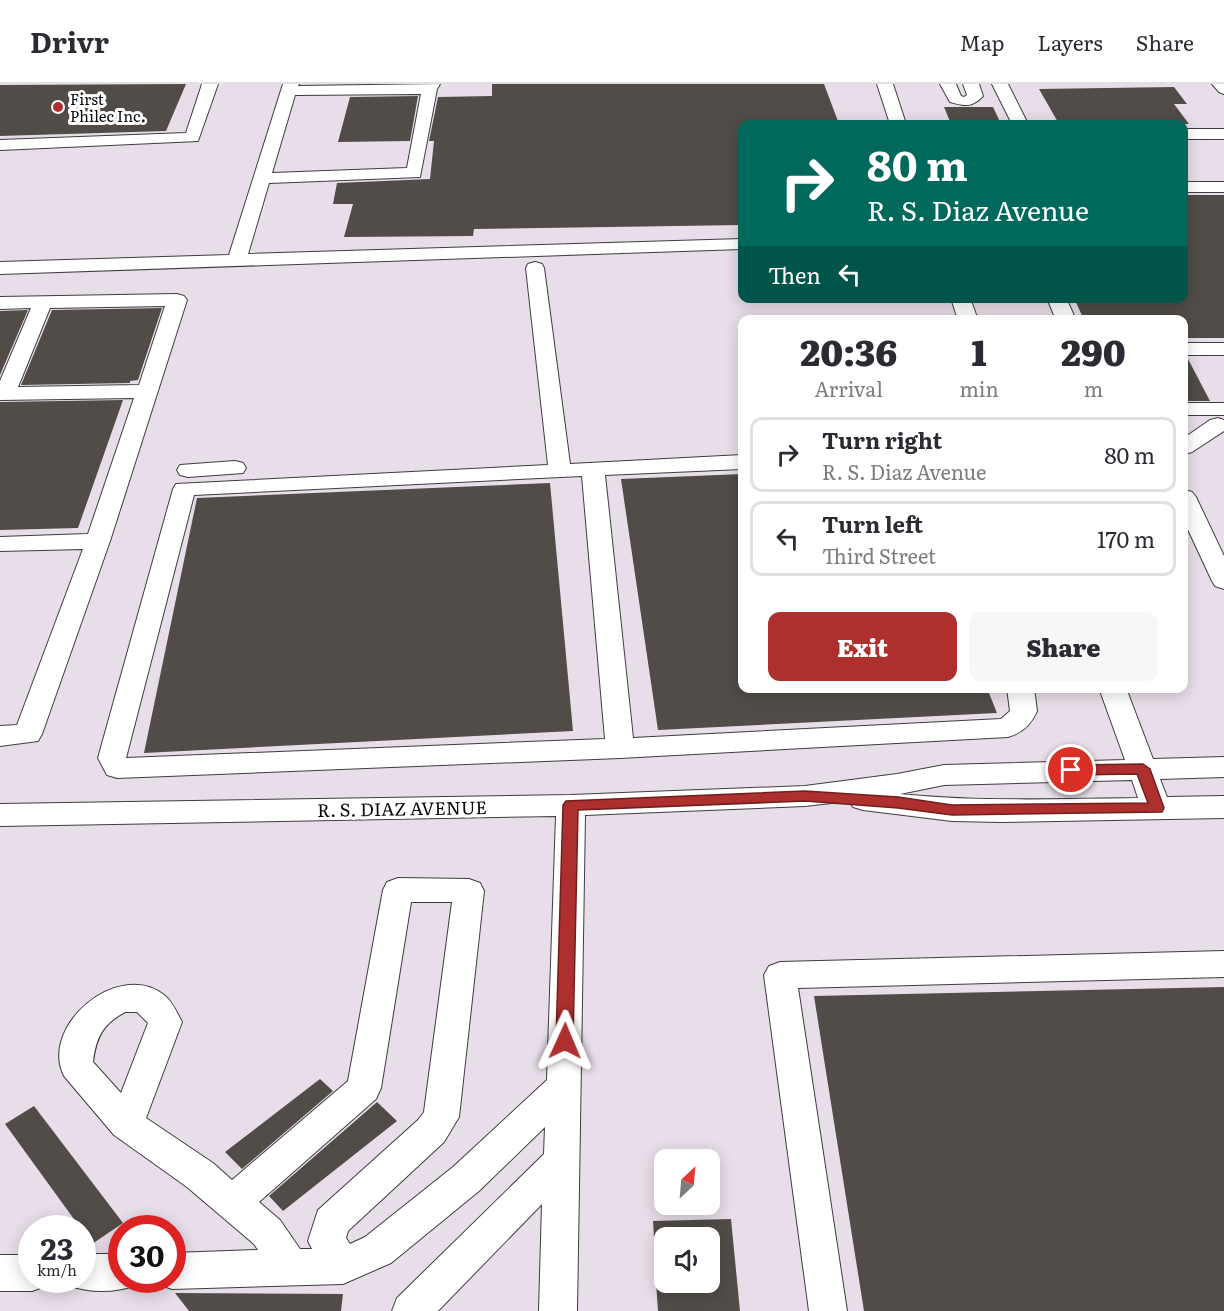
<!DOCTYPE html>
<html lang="en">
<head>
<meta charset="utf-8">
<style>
	body { margin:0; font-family:Literata,serif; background:#f7f7f7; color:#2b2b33; height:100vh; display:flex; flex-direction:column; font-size:22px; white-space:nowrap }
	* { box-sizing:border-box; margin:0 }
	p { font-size:20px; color:#7c7c81 }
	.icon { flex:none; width:33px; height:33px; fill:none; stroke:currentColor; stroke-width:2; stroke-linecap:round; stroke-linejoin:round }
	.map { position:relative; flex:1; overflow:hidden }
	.panel { position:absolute; left:738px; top:231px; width:450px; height:378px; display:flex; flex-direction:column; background:#fff; border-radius:12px; box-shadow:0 3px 15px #0003 }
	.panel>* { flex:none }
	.hud { position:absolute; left:738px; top:36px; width:450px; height:183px; border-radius:12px; box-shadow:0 3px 15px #0003; background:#00695c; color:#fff; overflow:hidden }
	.needle { width:39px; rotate:26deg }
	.tools { position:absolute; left:654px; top:1065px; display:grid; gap:12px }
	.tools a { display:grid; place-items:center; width:66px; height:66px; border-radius:12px; background:#fff; box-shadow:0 3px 15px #0003; font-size:30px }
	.speed { position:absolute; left:18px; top:1131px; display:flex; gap:12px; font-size:30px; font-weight:700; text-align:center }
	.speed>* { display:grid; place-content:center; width:78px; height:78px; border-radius:50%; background:#fff; box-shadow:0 3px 15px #0003; line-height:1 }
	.speed small { font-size:15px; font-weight:400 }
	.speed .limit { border:9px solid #d22; background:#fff; color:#111 }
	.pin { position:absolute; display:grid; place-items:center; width:51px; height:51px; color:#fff; margin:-26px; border:3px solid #fff; border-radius:50%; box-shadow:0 2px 6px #0007 }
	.me { position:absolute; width:66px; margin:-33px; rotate:1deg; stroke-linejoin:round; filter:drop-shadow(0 0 4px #0008) }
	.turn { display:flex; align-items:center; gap:21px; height:126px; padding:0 30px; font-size:27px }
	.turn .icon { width:78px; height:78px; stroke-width:2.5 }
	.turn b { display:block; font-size:42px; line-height:51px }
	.then { display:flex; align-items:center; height:57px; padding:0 30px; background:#0003; gap:12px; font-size:22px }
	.eta { display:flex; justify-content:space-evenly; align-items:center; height:102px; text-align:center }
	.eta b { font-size:36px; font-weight:800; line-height:42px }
	.cta { display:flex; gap:12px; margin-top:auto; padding:12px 30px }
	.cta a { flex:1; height:69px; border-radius:12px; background:#ad302f; color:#fff; font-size:24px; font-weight:800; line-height:69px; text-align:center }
	.cta a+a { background:#f7f7f7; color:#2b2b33 }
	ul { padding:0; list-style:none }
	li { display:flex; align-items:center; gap:18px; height:75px; margin:0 12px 9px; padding:0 18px; border:3px solid #e1e1e2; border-radius:12px }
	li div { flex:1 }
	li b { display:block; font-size:22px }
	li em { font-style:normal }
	header { display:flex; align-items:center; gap:36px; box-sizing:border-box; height:84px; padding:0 30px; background:#fff; border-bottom:2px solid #e1e1e2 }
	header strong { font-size:28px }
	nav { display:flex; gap:33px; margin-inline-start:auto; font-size:21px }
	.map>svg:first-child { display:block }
</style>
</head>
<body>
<header>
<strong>Drivr</strong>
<nav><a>Map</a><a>Layers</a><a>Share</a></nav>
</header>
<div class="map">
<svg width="1224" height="1227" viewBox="0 0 1224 1227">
	<rect width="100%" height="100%" fill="#fdfae9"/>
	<!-- industrial -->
	<path fill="#e8dee9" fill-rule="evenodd" d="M0,0h1224v1227h-1224zM742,40h442v174h-442zM742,236h442v368h-442zM664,1076h46v44h-46zM32,1144h50v52h-50zM122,1144h50v52h-50zM664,1154h46v44h-46z"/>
	<!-- building -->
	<g fill="#514c47">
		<path d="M186,0l-20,47 -166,5v-51z"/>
		<path d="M492,0h332l15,40h-97v101l-268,4 -1,7 -129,1 9,-33h-20l4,-21 93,-4 4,-38h-5l9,-44 54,-1z"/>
		<path d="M1174,3l13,17h-13l15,20h-130l-20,-35z"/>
		<path d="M418,12l-8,45 -72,1 12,-45z"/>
		<path d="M944,23h49l8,17h-50z"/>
		<path d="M1184,111h40v143h-40v-18h-100l-10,-22h110z"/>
		<path d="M162,224l-24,72 -8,1v2l-109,2 31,-75z"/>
		<path d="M28,226l-28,65v-64z"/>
		<path d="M1184,273h3l23,44h-26z"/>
		<path d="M123,316l-45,128 -78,2v-128z"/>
		<path d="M742,390v214h245l10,25 -339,17 -37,-251z"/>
		<path d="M550,399l23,248 -429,22 53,-255z"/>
		<path d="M1224,903v324h-360l-50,-315z"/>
		<path d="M320,995l13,12 -91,78 -17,-17z"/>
		<path d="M377,1018l20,19 -114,90 -14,-15z"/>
		<path d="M34,1022l89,117 -31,21 -87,-120z"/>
		<path d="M731,1135l9,92h-82l-2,-29h54v-44h-56l-1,-17z"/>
		<path d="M175,1209l168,1 -2,17h-152z"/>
	</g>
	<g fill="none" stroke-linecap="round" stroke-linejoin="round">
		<defs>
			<g id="minor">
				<path d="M202,0h16l-20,57 -198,9v-10l186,-7z"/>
				<path d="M283,0h16l-1,2 142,-2 -3,5 -17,88 -151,6 -21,71 494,-15v10l-742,25v-12l229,-7zM421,10l-14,74 -135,5 23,-78z"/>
				<path d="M877,0h16l13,40h-16z"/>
				<path d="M940,0h16l5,12 3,1 3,-2 -4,-11h16l4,12c-11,12 -19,10 -33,6z"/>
				<path d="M992,0h16l20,40h-16z"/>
				<path d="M1212,0h12v10l-5,-2z"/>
				<rect x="1184" y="45" width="40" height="10"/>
				<rect x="1184" y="98" width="40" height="10"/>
				<path d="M535,178l7,2 2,4 26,196 172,-9v14l-137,6 28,263 368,-19 9,-8 -3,-23h27l3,23c-6,14 -15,22 -29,26l-388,21 -503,20 -10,-3 -9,-17 75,-269 3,-5 372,-19 -22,-197 2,-4zM582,392l23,263 -479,19 68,-263z"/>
				<path d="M177,210l7,2 3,4 -77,241 -68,193 -4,7 -38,5v-20l17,-1 66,-176 -83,2v-14l88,-3 46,-136 -134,2v-19l31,-73 -31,1v-12zM165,222l-26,79 -121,2 32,-79z"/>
				<path d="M951,214h19l8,22h-20z"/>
				<path d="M1047,214h19l10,22h-20z"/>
				<rect x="1184" y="259" width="40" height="12"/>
				<rect x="1184" y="319" width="40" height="12"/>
				<path d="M1218,334l6,2v11l-32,21 -8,2v-16l26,-18z"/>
				<path d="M235,377l8,2 3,5 -3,5 -55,4 -8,-2 -3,-5 3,-5z"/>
				<path d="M1184,406l8,2 4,5 28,59v33l-9,-3 -3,-5 -28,-60z"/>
				<path d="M1099,604h27l27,71 71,-2v20l-64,2 7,18 57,-1v22l-223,4 -49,-1 -89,-11 -10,-3 -4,-6 -44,5 -220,9 -8,496h-38l3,-107 -104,107h-46l5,-13 147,-144 1,-27 -66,64 -88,72 -48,21 -171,5 -14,-5 -1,-4h15v-27l86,-3 -4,-6 -67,-57 -73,-52 -50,-59c-25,-50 54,-117 100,-81 9,7 13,18 18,27l-36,96 67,45 19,17 116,-99 35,-191 4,-8 11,-4 71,1 11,4 4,8 -25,226 -15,25 -96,89 -2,7 4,6 15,-7 88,-70 94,-87 9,-264 -556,10v-22l571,-9 234,-9 92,-12 47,-9 181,-5zM1132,696l6,18c-80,1 -159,4 -238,-4l44,-9zM411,818h41l-28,210 -6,8 -100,90 -10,31 4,8h-12l-20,-29 -21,-18 117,-103 5,-11zM125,928h12l11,11 -27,70 -28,-31c3,-25 10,-38 32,-50z"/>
				<path d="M1224,867v26l-426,11 49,323h-38l-45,-336 5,-9 11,-4z"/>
				<path d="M82,1170h40v26h16l-2,5c-21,8 -47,8 -68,0l-2,-5h16z"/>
				<path d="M0,1171h32v25h16l-2,6 -14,5h-32z"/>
			</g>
		</defs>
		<!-- minor casing -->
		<use href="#minor" stroke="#3d3d3d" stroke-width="2"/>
		<!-- minor -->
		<use href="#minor" fill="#fff" fill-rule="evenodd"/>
	</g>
	<!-- route -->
	<path fill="#ad302f" stroke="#701f1f" stroke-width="1.5" d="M1143,680l7,5 14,39 -2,4 -210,3 -54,-7 -93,-7 -227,9 -5,231 -2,5 -6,2 -6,-2 -3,-5 7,-236 3,-4 239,-10 93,6 54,8 196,-2 -11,-29 -66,1 -7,-5 7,-5z"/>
	<!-- markers -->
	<circle fill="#ad302f" stroke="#fff" stroke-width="2" cx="58" cy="23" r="6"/>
	<g text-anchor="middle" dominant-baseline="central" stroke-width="6" stroke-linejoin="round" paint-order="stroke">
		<!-- far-poi labels -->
		<g font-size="15" fill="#0a0a0a" stroke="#fff" text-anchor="start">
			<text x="70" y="14">First<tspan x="70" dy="17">Philec Inc.</tspan></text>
		</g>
		<!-- street labels -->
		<g font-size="18" fill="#0a0a0a" stroke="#fff">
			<text transform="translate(402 724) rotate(-1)">R. S. DIAZ AVENUE</text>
		</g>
	</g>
</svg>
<div class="tools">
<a><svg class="needle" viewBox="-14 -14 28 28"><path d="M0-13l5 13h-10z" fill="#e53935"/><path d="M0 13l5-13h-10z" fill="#7c7c81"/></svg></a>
<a><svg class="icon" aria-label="sound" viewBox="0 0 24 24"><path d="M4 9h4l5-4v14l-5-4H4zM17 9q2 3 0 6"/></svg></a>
</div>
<div class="speed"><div>23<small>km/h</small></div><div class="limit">30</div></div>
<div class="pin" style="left:1071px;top:686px;background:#d93025"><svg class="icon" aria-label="arrive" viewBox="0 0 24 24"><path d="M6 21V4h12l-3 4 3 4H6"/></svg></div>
<svg class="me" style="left:565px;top:957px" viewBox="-20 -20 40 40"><path d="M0-17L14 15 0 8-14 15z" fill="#ad302f" stroke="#fff" stroke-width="4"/></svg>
<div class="hud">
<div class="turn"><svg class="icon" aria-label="right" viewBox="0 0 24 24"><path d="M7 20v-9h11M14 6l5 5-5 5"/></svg><div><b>80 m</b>R. S. Diaz Avenue</div></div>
<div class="then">Then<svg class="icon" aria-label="left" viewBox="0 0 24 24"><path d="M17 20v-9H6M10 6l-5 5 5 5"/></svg></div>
</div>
<section class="panel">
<div class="eta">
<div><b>20:36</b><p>Arrival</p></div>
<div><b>1</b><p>min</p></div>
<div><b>290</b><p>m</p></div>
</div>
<ul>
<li><svg class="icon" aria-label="right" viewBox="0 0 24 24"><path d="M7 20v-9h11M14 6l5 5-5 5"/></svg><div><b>Turn right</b><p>R. S. Diaz Avenue</p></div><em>80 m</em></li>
<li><svg class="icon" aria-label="left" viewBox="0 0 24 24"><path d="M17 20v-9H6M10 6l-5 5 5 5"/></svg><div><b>Turn left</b><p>Third Street</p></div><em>170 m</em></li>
</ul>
<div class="cta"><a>Exit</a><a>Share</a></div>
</section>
</div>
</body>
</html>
